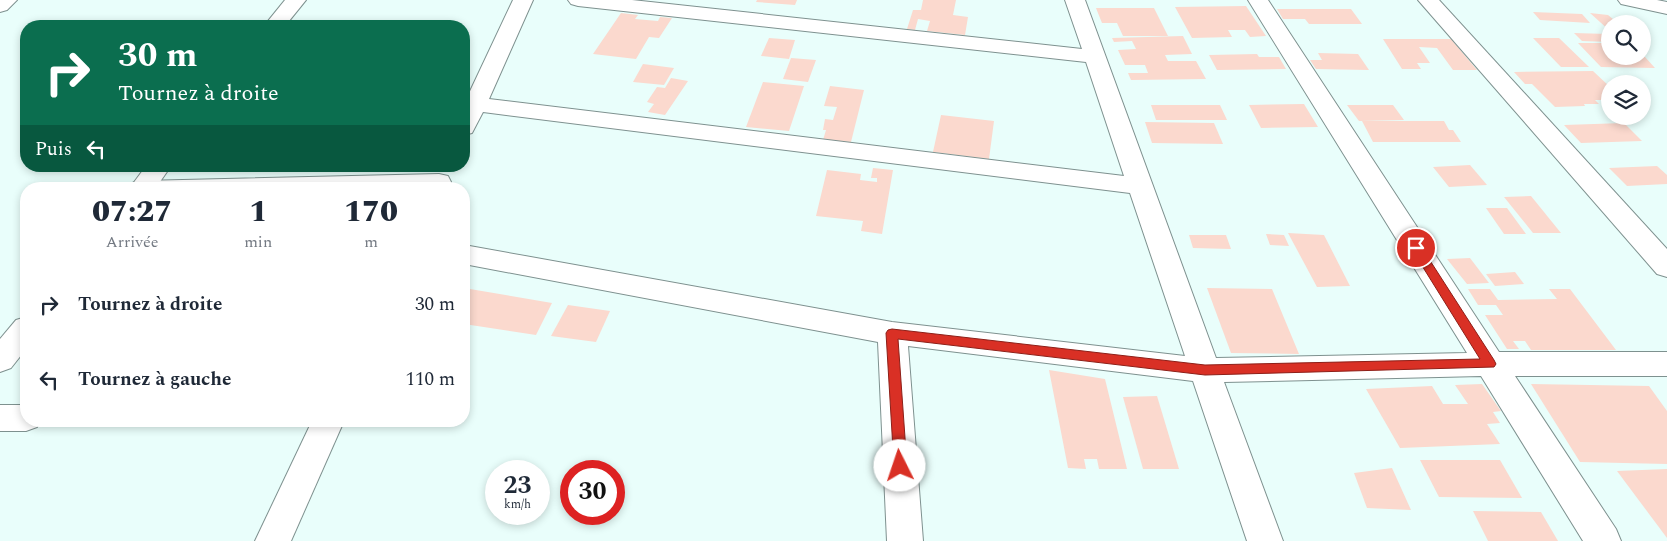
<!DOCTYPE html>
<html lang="fr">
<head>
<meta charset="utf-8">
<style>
	body { margin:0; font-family:Spectral,serif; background:#f2f2f3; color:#1f2937; height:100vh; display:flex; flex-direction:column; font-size:19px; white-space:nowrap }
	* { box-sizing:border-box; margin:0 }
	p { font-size:16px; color:#747a83 }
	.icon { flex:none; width:28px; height:28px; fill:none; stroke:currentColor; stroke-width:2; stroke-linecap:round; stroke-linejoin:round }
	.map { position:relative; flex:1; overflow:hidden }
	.sheet { position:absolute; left:20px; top:182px; width:450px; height:245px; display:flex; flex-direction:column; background:#fff; border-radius:20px; box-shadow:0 2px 8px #0003 }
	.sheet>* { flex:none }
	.banner { position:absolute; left:20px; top:20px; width:450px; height:152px; border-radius:20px; box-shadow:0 2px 8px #0003; background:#0b6e4f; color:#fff; overflow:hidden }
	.buttons { position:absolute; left:1601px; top:15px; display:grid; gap:10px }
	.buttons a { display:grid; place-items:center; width:50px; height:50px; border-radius:50%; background:#fff; box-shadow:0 2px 8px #0003; font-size:25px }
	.speed { position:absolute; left:485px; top:460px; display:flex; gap:10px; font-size:25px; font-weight:700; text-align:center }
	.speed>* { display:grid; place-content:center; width:65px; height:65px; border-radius:50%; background:#fff; box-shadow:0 2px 8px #0003; line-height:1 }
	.speed small { font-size:12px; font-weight:400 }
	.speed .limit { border:8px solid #d22; background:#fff; color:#111 }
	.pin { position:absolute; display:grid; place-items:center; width:42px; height:42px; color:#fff; margin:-21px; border:2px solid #fff; border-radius:50%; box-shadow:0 1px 5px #0007 }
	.me { position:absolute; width:55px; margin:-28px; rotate:356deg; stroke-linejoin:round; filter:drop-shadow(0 0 4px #0008) }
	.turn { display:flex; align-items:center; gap:18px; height:105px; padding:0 15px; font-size:22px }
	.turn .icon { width:65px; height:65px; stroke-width:2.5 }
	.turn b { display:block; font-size:35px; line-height:42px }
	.then { display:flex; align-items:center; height:48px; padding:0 15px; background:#0003; gap:10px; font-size:19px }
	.eta { display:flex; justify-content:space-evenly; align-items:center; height:85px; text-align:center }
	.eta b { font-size:30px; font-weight:800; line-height:35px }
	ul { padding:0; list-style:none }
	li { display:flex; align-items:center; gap:15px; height:75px; padding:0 15px }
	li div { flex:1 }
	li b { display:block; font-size:19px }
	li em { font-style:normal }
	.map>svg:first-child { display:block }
</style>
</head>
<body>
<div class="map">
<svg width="1667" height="541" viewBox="0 0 1667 541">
	<rect width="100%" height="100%" fill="#e9fefb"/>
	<!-- building -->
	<g fill="#fbd9ce">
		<path d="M757,0h40l-2,5 -39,-3z"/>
		<path d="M923,0h33l-3,15 15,2 -3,18 -38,-4 3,-10 -12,-2 -3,11 -8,-1 6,-19h8z"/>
		<path d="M1246,6l20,30 -16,1 -5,-7h-17l4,7 -40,1 -17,-31z"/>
		<path d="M1096,8h58l14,28h-45l-6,-13h-15z"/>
		<path d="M1277,9h74l11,15h-53l-4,-5h-22z"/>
		<path d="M1533,12l49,2 8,9 -50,-3z"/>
		<path d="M621,13l17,2 -3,4 23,2 2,-4 12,1 -13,20 -10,-1 -13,22 -43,-5z"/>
		<path d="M1590,13l18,2 11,9h-9v7z"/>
		<path d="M1574,33l34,1 2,8 -28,-1z"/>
		<path d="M1183,36l9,18 -27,1 3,6h28l10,18 -75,1 -3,-7h20l-3,-8h-20l-7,-15 18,-1 -4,-8 -18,1 -2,-4z"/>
		<path d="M769,38l26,2 -6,19 -28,-3z"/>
		<path d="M1533,38h26l30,29h-28z"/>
		<path d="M1383,39h68l26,31h-24l-16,-22 -18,-1 11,16h-13l4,6h-19z"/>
		<path d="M1578,43h31l1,13 35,1 10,11 -54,-1z"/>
		<path d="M1318,53l40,1 11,16 -53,-1 -6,-9h12z"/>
		<path d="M1257,54l2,3h20l7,12 -69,1 -8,-15z"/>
		<path d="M791,58l25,2 -8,22 -25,-3z"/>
		<path d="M643,64l31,4 -10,17 -31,-3z"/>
		<path d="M1593,71l17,16v13h-15l4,4h-15l1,2 -30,1 -23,-23h-7l-11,-12z"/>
		<path d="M671,78l17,3 -23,34 -17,-3 6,-8 -7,-2 10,-15 8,1z"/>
		<path d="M763,82l41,4 -15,45 -43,-4z"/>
		<path d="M830,86l34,4 -13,52 -28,-2 3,-10h-3l2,-11 8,1 4,-13 -13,-1z"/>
		<path d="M1304,104l14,23 -57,1 -12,-23z"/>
		<path d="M1151,105h69l7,15h-71z"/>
		<path d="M1347,105h46l11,15 -45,1z"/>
		<path d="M941,115l53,6 -5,38 -56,-7z"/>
		<path d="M1362,121h82l5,9h4l8,12h-88z"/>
		<path d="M1145,122l69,1 9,21 -71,-1z"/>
		<path d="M1624,123l18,18 -61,2 -17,-18z"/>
		<path d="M1470,165l17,20 -38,2 -16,-20z"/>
		<path d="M1657,166l10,9v9l-40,2 -18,-18z"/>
		<path d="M873,168l20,2 -11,64 -21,-3 2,-10 -47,-5 11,-46 34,4 -1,6 17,2v-4h-6z"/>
		<path d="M1531,196l30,37h-28l-29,-36z"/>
		<path d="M1486,208h21l19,26h-22z"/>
		<path d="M1288,233l36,2 26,51 -33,1z"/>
		<path d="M1266,234l18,1 5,11 -19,-1z"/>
		<path d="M1189,235h37l5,14 -38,-1z"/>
		<path d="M1470,258l19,25 -22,1 -20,-25z"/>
		<path d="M1515,272l9,12 -29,2 -9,-12z"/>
		<path d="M464,288l88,15 -16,32 -72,-11z"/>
		<path d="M1207,288l65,1 27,65 -68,-1z"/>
		<path d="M1468,289h22l8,11 59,-1 -8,-10h21l46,61h-85l-6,-9h-12l6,8h-12l-22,-34h18l-7,-10h-18z"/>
		<path d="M568,305l42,6 -14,31 -45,-6z"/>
		<path d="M1049,370l56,9 22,90h-28l-2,-10h-13l2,10 -18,-1z"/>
		<path d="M1482,384l19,27 -8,1 7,11 -13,1 13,20 -100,4 -34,-59 66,-3 11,18h25l-13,-19z"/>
		<path d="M1531,384l118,2 18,25v53l-87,-2z"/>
		<path d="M1157,396l22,73h-36l-20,-72z"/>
		<path d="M1420,460h80l22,38 -83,-1z"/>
		<path d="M1392,468l19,42 -44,-2 -13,-35z"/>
		<path d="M1667,469v69l-50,-67z"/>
		<path d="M1473,511l68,1 17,29h-70z"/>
	</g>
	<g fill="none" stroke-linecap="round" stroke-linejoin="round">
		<defs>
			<g id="minor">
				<path d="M0,0h17l-10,10 -7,2z"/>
				<path d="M513,0h20l-44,99 635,77 -38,-114 -508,-56 -7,-2 -3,-4h64l450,49 -17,-49h20l131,358 251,-5 -219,-353h20l231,352h168v24h-152l101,153 5,12h-38l-102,-165 -257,6 59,159h-36l-54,-160 -285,-35 15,195h-36l-9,-199 -414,-78v-19l428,77 293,34 -55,-163 -647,-81 -11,21 -8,2v-31z"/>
				<path d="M1418,0h21l228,249v28l-10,-3z"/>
				<path d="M1618,0h39l10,2v12l-46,-10z"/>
				<path d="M439,174l9,2 3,6 -3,6 -319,1 3,-6 9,-2z"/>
				<path d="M0,405h26v16h14l-3,6 -11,4h-26z"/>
				<path d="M312,421h32l-53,120h-36z"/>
			</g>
			<g id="secondary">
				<path d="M285,0h21l-21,26h-21z"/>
				<path d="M146,166h25l-16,23h-26z"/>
				<path d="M26,317v32l-15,19 -11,4v-33l16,-19z"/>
			</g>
		</defs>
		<!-- minor casing -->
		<use href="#minor" stroke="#7e918f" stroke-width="2"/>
		<!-- secondary casing -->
		<use href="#secondary" stroke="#7e918f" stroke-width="2"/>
		<!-- minor -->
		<use href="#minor" fill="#fff" fill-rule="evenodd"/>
		<!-- secondary -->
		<use href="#secondary" fill="#fff" fill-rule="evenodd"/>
	</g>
	<!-- route -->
	<path fill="#d93025" stroke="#8d1f18" d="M1416,244l4,1 74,115 2,4 -2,3 -289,8 -307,-36 9,127 -2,4 -5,1 -4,-1 -2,-4 -8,-133 2,-3 4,-1 313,36 275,-6 -69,-111z"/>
</svg>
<div class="buttons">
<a><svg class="icon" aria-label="search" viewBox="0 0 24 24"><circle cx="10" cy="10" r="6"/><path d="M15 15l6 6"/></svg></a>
<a><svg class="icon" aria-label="layers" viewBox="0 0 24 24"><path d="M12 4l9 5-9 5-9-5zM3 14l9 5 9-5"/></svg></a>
</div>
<div class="speed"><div>23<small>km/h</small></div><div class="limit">30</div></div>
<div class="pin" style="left:1416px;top:248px;background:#d93025"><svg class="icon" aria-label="arrive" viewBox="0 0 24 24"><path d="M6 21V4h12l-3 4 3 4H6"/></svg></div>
<svg class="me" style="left:900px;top:466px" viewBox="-20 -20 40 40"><circle r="19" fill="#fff"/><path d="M0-13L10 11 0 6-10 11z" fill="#d93025"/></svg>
<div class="banner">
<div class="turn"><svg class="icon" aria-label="right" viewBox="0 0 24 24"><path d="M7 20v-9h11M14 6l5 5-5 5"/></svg><div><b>30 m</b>Tournez à droite</div></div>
<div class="then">Puis<svg class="icon" aria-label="left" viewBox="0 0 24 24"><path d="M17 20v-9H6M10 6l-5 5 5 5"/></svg></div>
</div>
<section class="sheet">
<div class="eta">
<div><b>07:27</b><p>Arrivée</p></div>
<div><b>1</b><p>min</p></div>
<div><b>170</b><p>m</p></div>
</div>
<ul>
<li><svg class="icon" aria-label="right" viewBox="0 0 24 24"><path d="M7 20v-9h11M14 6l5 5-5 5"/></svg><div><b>Tournez à droite</b></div><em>30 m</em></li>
<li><svg class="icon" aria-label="left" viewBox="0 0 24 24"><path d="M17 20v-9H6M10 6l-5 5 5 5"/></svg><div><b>Tournez à gauche</b></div><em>110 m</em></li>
</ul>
</section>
</div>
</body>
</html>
